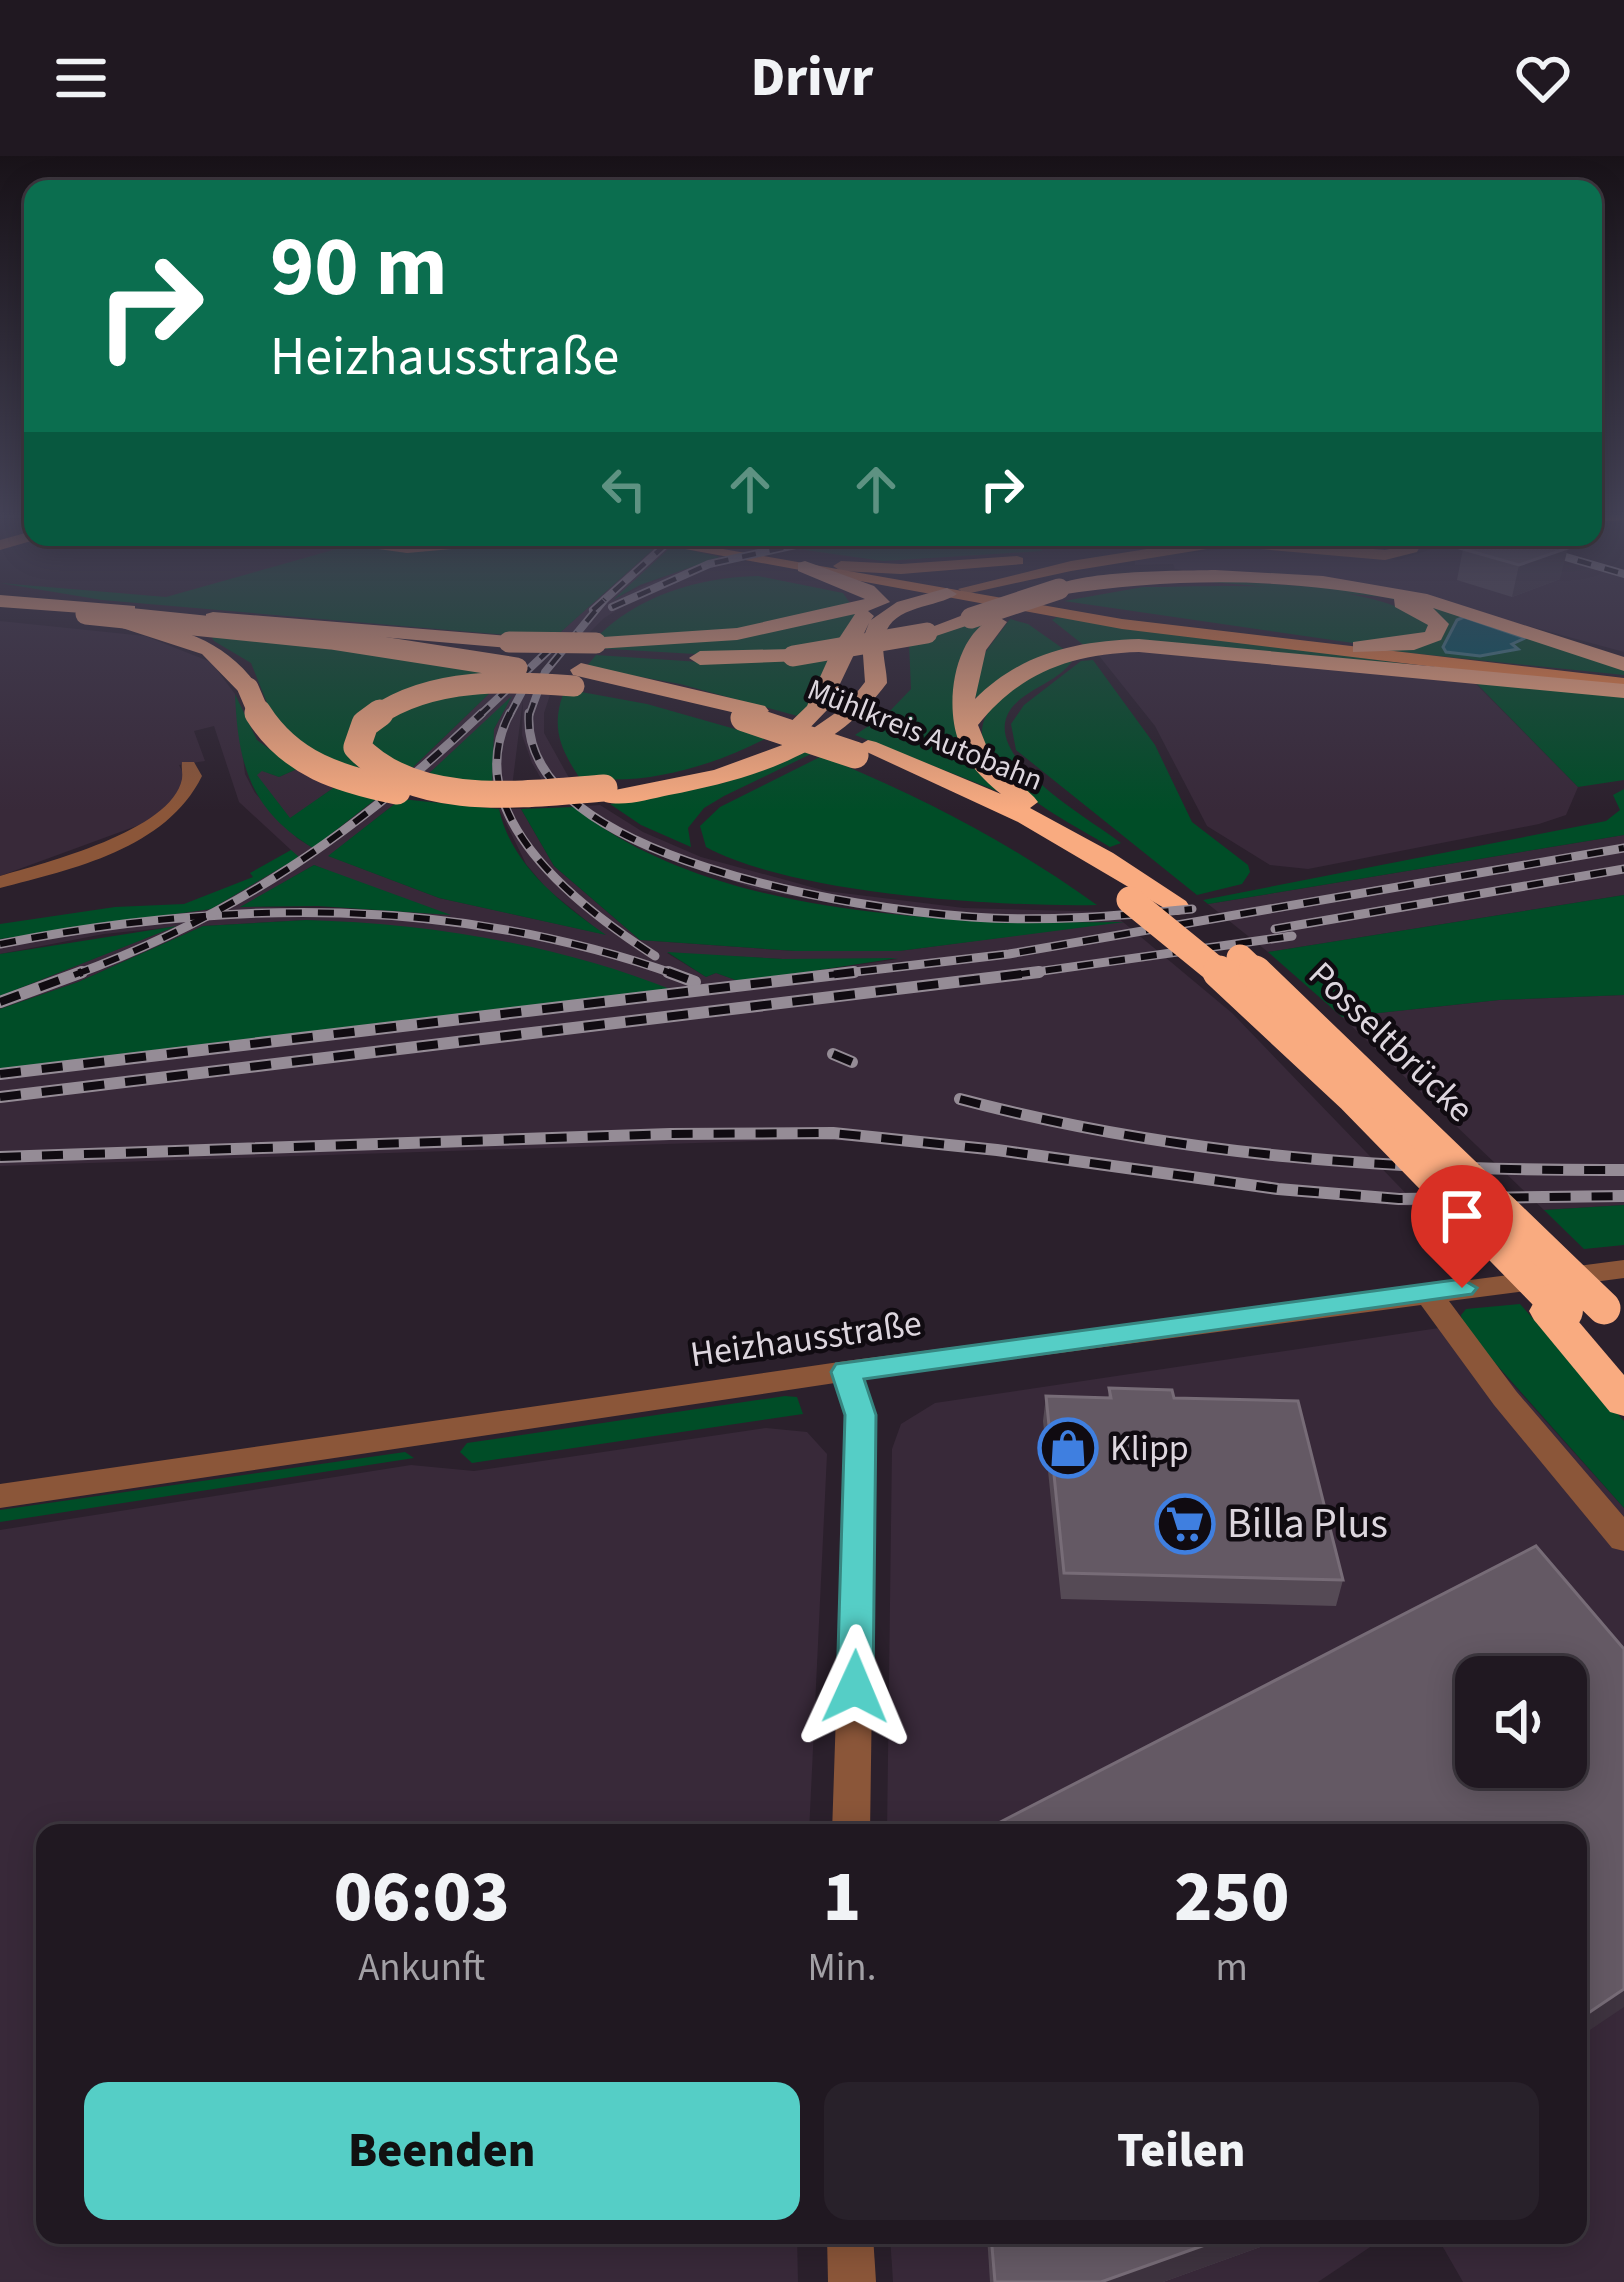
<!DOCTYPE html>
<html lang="de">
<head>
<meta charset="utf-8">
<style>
	body { margin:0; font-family:"Source Sans 3",sans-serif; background:#28212a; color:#f1f3f6; height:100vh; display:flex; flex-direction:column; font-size:45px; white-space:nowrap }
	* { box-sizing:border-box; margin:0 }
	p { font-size:39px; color:#a2a0a5 }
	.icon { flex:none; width:66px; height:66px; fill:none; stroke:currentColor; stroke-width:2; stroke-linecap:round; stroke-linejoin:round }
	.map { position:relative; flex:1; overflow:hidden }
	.details { position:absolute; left:36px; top:1668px; width:1551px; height:420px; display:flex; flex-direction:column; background:#201821; border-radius:24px; box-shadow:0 6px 30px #0003,0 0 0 3px #3d373f }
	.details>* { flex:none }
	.banner { position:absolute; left:24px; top:24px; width:1578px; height:366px; border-radius:24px; box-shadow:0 6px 30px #0003,0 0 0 3px #3d373f; background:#0b6e4f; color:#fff; overflow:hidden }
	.buttons { position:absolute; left:1455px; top:1500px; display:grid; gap:24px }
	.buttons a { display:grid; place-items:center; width:132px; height:132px; border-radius:24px; background:#201821; box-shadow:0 6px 30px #0003,0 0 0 3px #3d373f; font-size:60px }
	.pin { position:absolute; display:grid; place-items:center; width:102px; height:102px; color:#fff; margin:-123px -51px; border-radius:50% 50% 50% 0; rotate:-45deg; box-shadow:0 0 12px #0007 }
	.pin .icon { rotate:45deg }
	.me { position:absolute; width:132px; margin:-66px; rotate:1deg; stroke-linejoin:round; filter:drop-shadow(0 0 9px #0008) }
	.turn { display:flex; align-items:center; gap:42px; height:252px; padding:0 48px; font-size:54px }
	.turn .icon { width:156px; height:156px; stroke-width:2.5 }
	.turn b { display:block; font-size:84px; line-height:102px }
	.lanes { display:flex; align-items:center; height:114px; padding:0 48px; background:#0003; justify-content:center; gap:60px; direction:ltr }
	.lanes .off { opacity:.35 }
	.eta { display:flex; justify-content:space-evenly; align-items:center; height:204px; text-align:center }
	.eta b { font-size:72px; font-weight:800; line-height:84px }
	.cta { display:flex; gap:24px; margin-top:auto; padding:24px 48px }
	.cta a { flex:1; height:138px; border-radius:24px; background:#55cec6; color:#111; font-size:48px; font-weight:800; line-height:138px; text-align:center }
	.cta a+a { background:#28212a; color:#f1f3f6 }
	header { display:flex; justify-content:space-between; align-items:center; height:156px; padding:0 48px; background:#201821; font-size:54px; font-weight:800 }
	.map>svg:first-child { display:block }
</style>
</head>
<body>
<header><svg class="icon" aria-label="menu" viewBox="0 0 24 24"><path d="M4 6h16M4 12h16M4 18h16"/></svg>Drivr<svg class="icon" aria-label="heart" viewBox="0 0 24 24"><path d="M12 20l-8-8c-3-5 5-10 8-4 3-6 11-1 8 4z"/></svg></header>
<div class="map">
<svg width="1624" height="2126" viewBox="0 0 1624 2126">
	<rect width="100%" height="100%" fill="#2b202c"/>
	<!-- built -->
	<g fill="#382939" fill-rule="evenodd">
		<path d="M1442,381h66l116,34v81l-199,-54 -250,-29 -2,-5 -38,1v-4l39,-7 65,-6 159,12 34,-11z"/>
		<path d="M659,388l13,2 -54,51 72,-31 30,-9 12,3 -84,31 -44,27 -21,21h-30z"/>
		<path d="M0,465l145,15 66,26 24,32 10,80 10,19 42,45 16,10 68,-53 20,4 -72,57 110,42 164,36 -56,-45 -21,-25 -27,-55h22l33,57 86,74 155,11h104l213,-28 -209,-7 -144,-26 -116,-40 -69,-43 26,-2 43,27 58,25 125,34 138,17 147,4 121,101 187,194 -151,-13 -334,-48 -120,-7 -814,27v-97l671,-77 -79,-29 -56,-14 -119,-20 -111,-9 -103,6 -125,56 -78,27v-13l173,-69 -69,7 -104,20v-15l211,-30 80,-59 -52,-48 -25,-76 -20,5 11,30 -26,4 7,14 -3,11 -30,30 -153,56zM314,709l62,26 67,22 -200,-7zM667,797l116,6h115l-157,23 -25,-9 -10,4z"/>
		<path d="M1130,494l341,29 107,108 -12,28 -27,9 -231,45 -38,-4 -63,-39 -52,-100 -59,-74z"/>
		<path d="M496,531l56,2 -8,24v20l29,52 -27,2 -14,-24 -10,-28 1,-36 -11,88 -20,-1 -2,-31 4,-26 15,-28 -85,77 -18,-4z"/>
		<path d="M297,613l42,15 -49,35 -34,-44 5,-5 18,7z"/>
		<path d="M1624,679v60l-356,57 -60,-48z"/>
		<path d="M1624,839v210l-80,5 -202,-193 157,-17z"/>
		<path d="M1439,1172l39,18 146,162v774h-161l-27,-47h142v-402h-691l5,-384 9,-25 34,-21zM1476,1521h90v90h-90z"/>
		<path d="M766,1272l41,4 20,22 -18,379h-764v402h752l1,47h-798v-752l411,-65 63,6z"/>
		<path d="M890,2079h498l-70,47h-425z"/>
	</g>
	<!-- green -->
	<g fill="#004d27">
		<path d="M550,381l109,7 -106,95 -451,-39 -102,-17 166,14 174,-49h128z"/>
		<path d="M848,381h187l7,14 -159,10 -92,-13z"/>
		<path d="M672,390l48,11 -80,28 -27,15z"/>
		<path d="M758,420l85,17 7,10 -111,26 -144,10c41,-43 104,-62 163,-63z"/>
		<path d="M1218,424l121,9 75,12 210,66v8l-252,-26 72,-15 -26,-28 -34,-9 -173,-15z"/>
		<path d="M1143,431c81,0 222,-11 288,38l-2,7 -76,11 -289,-42z"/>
		<path d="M859,454l-21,37 -126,8 -119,-7 47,-2z"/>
		<path d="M1057,461l411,55 -382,-25 -34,-27z"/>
		<path d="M1010,463l18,5 37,26 -92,49 5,-37z"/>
		<path d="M976,466l9,1 -23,123 19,29 21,18 -147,-58 33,-22 23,-24 -2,-46z"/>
		<path d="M208,474l303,43 -155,49c-16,22 -10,35 9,51l-59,-22 -33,-33 -22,-55 -37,-22z"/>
		<path d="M596,499l119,8 119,-7 -7,21 -26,40 -121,-33 -94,-17z"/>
		<path d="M1073,504c-14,21 -42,27 -59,45 -43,48 75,113 107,138l-11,4c-41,-26 -175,-88 -111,-148 24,-22 43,-29 74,-39z"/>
		<path d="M1093,504l62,85 37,77 56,43 2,7 -8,12 -45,11 -181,-145 -5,-26 13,-19 57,-44z"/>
		<path d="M1472,523l152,15v86l-46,7z"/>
		<path d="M496,531l-90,87 -36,-28 2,-14 42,-29z"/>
		<path d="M565,533l82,15 120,34c-56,29 -125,49 -188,39 -21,-31 -28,-53 -14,-88z"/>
		<path d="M235,538l22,46 40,29 -18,8 -17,-6 -5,4 33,43 49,-34 42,11 -68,53c-63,-38 -75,-84 -78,-154z"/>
		<path d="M512,540l-18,33 -2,57 -68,-8z"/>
		<path d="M805,594l8,3 -89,43 -20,12 -16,20 3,19 -50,-22 -31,-21 113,-21z"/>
		<path d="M822,600c102,42 185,85 275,149 -100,2 -305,-11 -391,-58l-6,-21 20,-19z"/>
		<path d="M1624,633v46l-416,69 -5,-4 403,-79 14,-11 -7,-15z"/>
		<path d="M401,643l98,10c12,56 63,95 107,126l-167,-37 -111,-42z"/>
		<path d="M574,651c139,112 380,117 550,115l-225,29h-104l-155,-11 -86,-74 -33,-57z"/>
		<path d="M291,694l8,7 -88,52 -211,30v-15l115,-17 69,-3 69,-27 -3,-4z"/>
		<path d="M314,709l137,50 -133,-9 -78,1z"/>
		<path d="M1624,739v100l-125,5 -157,17 -74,-65z"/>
		<path d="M306,764c124,3 254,25 369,71l-675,78v-60l78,-27 125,-56z"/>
		<path d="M177,770l-177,70v-42z"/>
		<path d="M667,796l116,7 115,-1 -157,24 -25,-9 -10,4z"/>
		<path d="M1624,1049v40l-40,4 -40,-39z"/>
		<path d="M1520,1148l104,117v87l-161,-181 -2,-12 5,-6z"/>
		<path d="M785,1240l12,1 6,17 -331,49 -12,-11 7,-9z"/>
		<path d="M405,1296l9,6 -414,64v-12z"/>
	</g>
	<!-- water -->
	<path fill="#005862" stroke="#427e87" stroke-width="3" d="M1464,461l61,21 -13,6 6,5 -38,7 -34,-4 -3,-5 14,-27z"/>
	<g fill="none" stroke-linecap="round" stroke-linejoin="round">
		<!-- street -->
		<g fill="#8b5639" fill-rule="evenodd">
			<path d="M182,606h12l8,14c-36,73 -129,93 -202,112v-12c44,-13 172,-45 182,-97 1,-6 -1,-11 0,-17z"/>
			<path d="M1624,1104v18l-175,23 67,90 108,126v34l-12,-3 -118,-143 -73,-100 -557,74 12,36 -6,418h-38l14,-418 -11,-32 -835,125v-24l846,-123z"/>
			<path d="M827,2079h46l3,47h-48z"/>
		</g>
		<!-- secondary -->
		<g fill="#c57140" fill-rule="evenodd">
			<path d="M1593,357h31v7l-31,2z"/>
			<path d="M33,375l5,8 -38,11v-10z"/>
			<path d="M1223,381l162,13 20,-4 4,-9h16l-8,15 -32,8 -160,-14 -154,25 -105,23 -8,-5 113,-28z"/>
			<path d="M1017,400l6,2v6l-122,10 -60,-3 -8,-5 8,-5 60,3z"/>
		</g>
		<!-- primary -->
		<g fill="#f28544" fill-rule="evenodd">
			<path d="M293,381l114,6 132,-6 -8,5 -124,11z"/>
			<path d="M620,381h35l467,82 502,59v12l-502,-61z"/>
		</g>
		<!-- highway -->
		<g fill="#f9ab80" fill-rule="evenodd">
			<path d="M805,405l69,25 16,16 -22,9 6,5 -3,4 26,-18 50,-14 10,6c-20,14 -64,11 -72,41 -5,15 2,33 2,48 -52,71 -134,96 -218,112 -20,4 -44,12 -64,7l-4,-5 4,-5 109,-22 82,-30 -14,-1 -4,-5 29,-28 27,-60 21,-32 -118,26 -141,9 -11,-6 3,-5 149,-10 128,-29 -67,-28v-8zM869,467l-7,18 3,41 -18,23 -45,31 26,-27z"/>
			<path d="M1215,414l108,6 104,18 197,63v14l-191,-63 16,16 -8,16 -27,10 -61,2v-10l72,-10 3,-7 -33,-18 -1,-8c-111,-22 -223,-21 -335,-4l-10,-6c27,-19 129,-18 166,-19z"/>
			<path d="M0,439l135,11v8l-12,2c56,12 102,23 136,72l-11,7 -8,-2 -38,-39 -86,-28 -3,-4 10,-6 -123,-9z"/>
			<path d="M213,456l296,24 11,6 -11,6 -303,-26v-8z"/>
			<path d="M971,456l10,6 -3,4 -51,17 -11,-6z"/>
			<path d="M997,460l10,6 -21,28 -11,49c46,-46 101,-58 164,-60l485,45v14l-485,-46c-68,2 -118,20 -161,73l13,32 43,40 4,5 -8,6 83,45 73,48 4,6 -4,6 -10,2 -158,-93 -162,-75 12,-7 8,2 125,52c-18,-14 -33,-30 -42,-52 -15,-38 -5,-110 38,-126z"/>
			<path d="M793,493l11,7 -3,5 -101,4 -11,-7 11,-7z"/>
			<path d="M581,507l184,43 4,5 -12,7 -184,-43 -3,-5z"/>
			<path d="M1548,1143l14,3 62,73v41l-14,-4 -76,-92 -5,-9 5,-9z"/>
		</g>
		<defs>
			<g id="rail-far2">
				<path d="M1497,381l127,37"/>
				<path d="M612,451l97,-43 123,-27"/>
				<path d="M593,454l81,-73"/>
				<path d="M479,560l70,-66"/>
				<path d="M509,560l16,-30"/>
				<path d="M529,560l16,-44 60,-73"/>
			</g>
			<g id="rail-far1">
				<path d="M510,557c-54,102 72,196 145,243"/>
				<path d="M529,557c-10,148 338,197 443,204 73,5 147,-1 220,-8"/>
				<path d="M1275,773l349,-60"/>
				<path d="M0,788c228,-45 455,-48 677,31"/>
				<path d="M74,819c163,-60 283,-143 408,-262"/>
				<path d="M829,819l180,-21 615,-106"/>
				<path d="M1014,819l278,-39"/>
			</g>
			<g id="rail">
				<path d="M668,816l27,10"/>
				<path d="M0,846l82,-30"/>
				<path d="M833,898l19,8"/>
				<path d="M0,918l854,-102"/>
				<path d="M0,941l1039,-125"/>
				<path d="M960,943c219,58 438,72 664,71"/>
				<path d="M0,1001l670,-23 163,-1 164,17 281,39 121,10 225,-3"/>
			</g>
		</defs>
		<!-- rail-far2 casing -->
		<use href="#rail-far2" stroke="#958c96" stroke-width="8"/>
		<!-- rail-far1 casing -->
		<use href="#rail-far1" stroke="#958c96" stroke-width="9"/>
		<!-- rail casing -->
		<use href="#rail" stroke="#958c96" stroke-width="12"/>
		<!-- rail-far2 -->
		<use href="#rail-far2" stroke="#100b11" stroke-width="4.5" stroke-dasharray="14" stroke-linecap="butt"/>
		<!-- rail-far1 -->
		<use href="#rail-far1" stroke="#100b11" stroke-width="6" stroke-dasharray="16" stroke-linecap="butt"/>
		<!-- rail -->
		<use href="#rail" stroke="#100b11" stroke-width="8" stroke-dasharray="21" stroke-linecap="butt"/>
		<!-- highway-bridge-far3 -->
		<g stroke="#f9ab80" stroke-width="21">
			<path d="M86,458l245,25 186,29"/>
			<path d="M971,462l88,-29"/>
			<path d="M509,486l87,1"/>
			<path d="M793,500l134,-23"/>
			<path d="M248,532l12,28"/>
			<path d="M376,560c57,-39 132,-35 198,-30"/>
		</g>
		<!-- highway-bridge-far2 -->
		<g stroke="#f9ab80" stroke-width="27">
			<path d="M258,557c33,52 82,66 139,78"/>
			<path d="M380,557l-15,11 -8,23c59,63 169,47 247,41"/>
			<path d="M744,562l111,37"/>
			<path d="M1130,744l92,75"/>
			<path d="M1240,802l18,17"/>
		</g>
		<!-- highway-bridge-far1 -->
		<g stroke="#f9ab80" stroke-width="33">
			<path d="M1219,816l134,125 206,211"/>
			<path d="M1255,816l349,336"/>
		</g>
		<!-- highway-bridge -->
		<path stroke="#f9ab80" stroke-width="44" d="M1556,1149l5,5"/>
	</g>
	<!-- wall -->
	<g fill="#554a55">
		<path d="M1497,381l63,42 -48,18 -55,-17 6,-31z"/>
		<path d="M1109,1232l65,10 169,182 -7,26 -275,-7 -18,-178 3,-25 62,2z"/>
		<path d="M987,2079h297l-10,7 -111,40h-173z"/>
	</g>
	<!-- shaded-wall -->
	<g fill="#3e333f">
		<path d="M1568,392l-8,31 -48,18 7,-32z"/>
		<path d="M1624,1833v18l-46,31v-18z"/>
		<path d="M1233,2079h51l-10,7 -111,40h-62z"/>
	</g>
	<!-- building -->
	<g fill="#645964" stroke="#776c77" stroke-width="3" fill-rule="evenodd">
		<path d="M1497,381h33l38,11 -49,17 -56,-16z"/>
		<path d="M1109,1232l63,2 2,8 124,3 45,179 -279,-7 -18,-177 65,2z"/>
		<path d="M1536,1390l88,103v340l-46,31v-187h-599zM1476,1521h90v90h-90z"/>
		<path d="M991,2079h242l-132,47h-106z"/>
	</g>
	<!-- sky -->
	<linearGradient id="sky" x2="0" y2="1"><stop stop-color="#181218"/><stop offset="0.55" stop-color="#444256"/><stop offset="1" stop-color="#444256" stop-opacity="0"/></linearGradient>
	<rect width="1624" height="655" fill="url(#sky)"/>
	<!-- route -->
	<path fill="#55cec6" stroke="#378681" stroke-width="3" d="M1462,1123l15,9 -5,6 -608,85 12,36 -3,272 -5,10 -13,5 -13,-5 -5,-10 8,-272 -14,-43 5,-8z"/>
	<!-- icons -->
	<defs>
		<symbol id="shop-ring" viewBox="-11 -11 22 22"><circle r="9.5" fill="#100b11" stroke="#3f7fe0" stroke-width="1.5"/><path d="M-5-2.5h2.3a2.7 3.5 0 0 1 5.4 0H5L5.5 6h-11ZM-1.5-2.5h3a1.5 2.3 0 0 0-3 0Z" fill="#3f7fe0"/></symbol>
		<symbol id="supermarket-ring" viewBox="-11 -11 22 22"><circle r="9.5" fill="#100b11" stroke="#3f7fe0" stroke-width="1.5"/><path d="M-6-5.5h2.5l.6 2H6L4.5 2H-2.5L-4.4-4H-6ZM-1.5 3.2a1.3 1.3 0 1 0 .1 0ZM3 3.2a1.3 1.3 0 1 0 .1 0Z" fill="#3f7fe0"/></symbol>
	</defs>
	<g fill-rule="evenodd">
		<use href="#shop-ring" x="1035" y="1259" width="66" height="66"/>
		<use href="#supermarket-ring" x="1152" y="1335" width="66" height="66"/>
	</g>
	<g text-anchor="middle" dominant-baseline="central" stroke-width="9" stroke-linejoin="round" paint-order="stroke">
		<!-- far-street labels -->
		<g font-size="30" fill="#ddd6de" stroke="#100b11">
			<text transform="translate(925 579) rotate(22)">Mühlkreis Autobahn</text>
		</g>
		<!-- street labels -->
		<g font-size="36" fill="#ddd6de" stroke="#100b11">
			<text transform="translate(1391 886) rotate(44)">Posseltbrücke</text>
			<text transform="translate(806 1183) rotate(-8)">Heizhausstraße</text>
		</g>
		<!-- poi labels -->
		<g font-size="36" fill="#ddd6de" stroke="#100b11" text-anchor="start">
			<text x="1110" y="1292">Klipp</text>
		</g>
		<!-- near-poi labels -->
		<g font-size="42" fill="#ddd6de" stroke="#100b11" text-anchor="start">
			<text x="1227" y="1368">Billa Plus</text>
		</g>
	</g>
</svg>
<div class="buttons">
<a><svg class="icon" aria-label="sound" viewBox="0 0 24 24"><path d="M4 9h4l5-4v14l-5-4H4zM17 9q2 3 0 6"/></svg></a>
</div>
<div class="pin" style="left:1462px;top:1132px;background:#d93025"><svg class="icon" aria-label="arrive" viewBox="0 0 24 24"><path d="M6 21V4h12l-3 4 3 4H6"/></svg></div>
<svg class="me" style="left:855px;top:1531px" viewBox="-20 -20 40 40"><path d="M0-17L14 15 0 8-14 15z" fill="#55cec6" stroke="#fff" stroke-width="4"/></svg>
<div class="banner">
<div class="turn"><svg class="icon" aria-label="right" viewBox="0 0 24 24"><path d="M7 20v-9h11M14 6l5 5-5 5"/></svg><div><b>90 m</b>Heizhausstraße</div></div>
<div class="lanes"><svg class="icon off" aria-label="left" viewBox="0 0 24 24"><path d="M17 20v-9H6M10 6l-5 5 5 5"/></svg><svg class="icon off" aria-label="ahead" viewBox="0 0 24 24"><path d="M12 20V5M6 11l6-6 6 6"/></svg><svg class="icon off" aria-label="ahead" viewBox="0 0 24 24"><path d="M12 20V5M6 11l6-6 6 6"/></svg><svg class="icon" aria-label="right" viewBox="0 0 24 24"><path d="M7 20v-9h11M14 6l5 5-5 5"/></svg></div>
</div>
<section class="details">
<div class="eta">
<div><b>06:03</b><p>Ankunft</p></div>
<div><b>1</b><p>Min.</p></div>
<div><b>250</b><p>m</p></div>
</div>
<div class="cta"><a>Beenden</a><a>Teilen</a></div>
</section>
</div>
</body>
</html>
